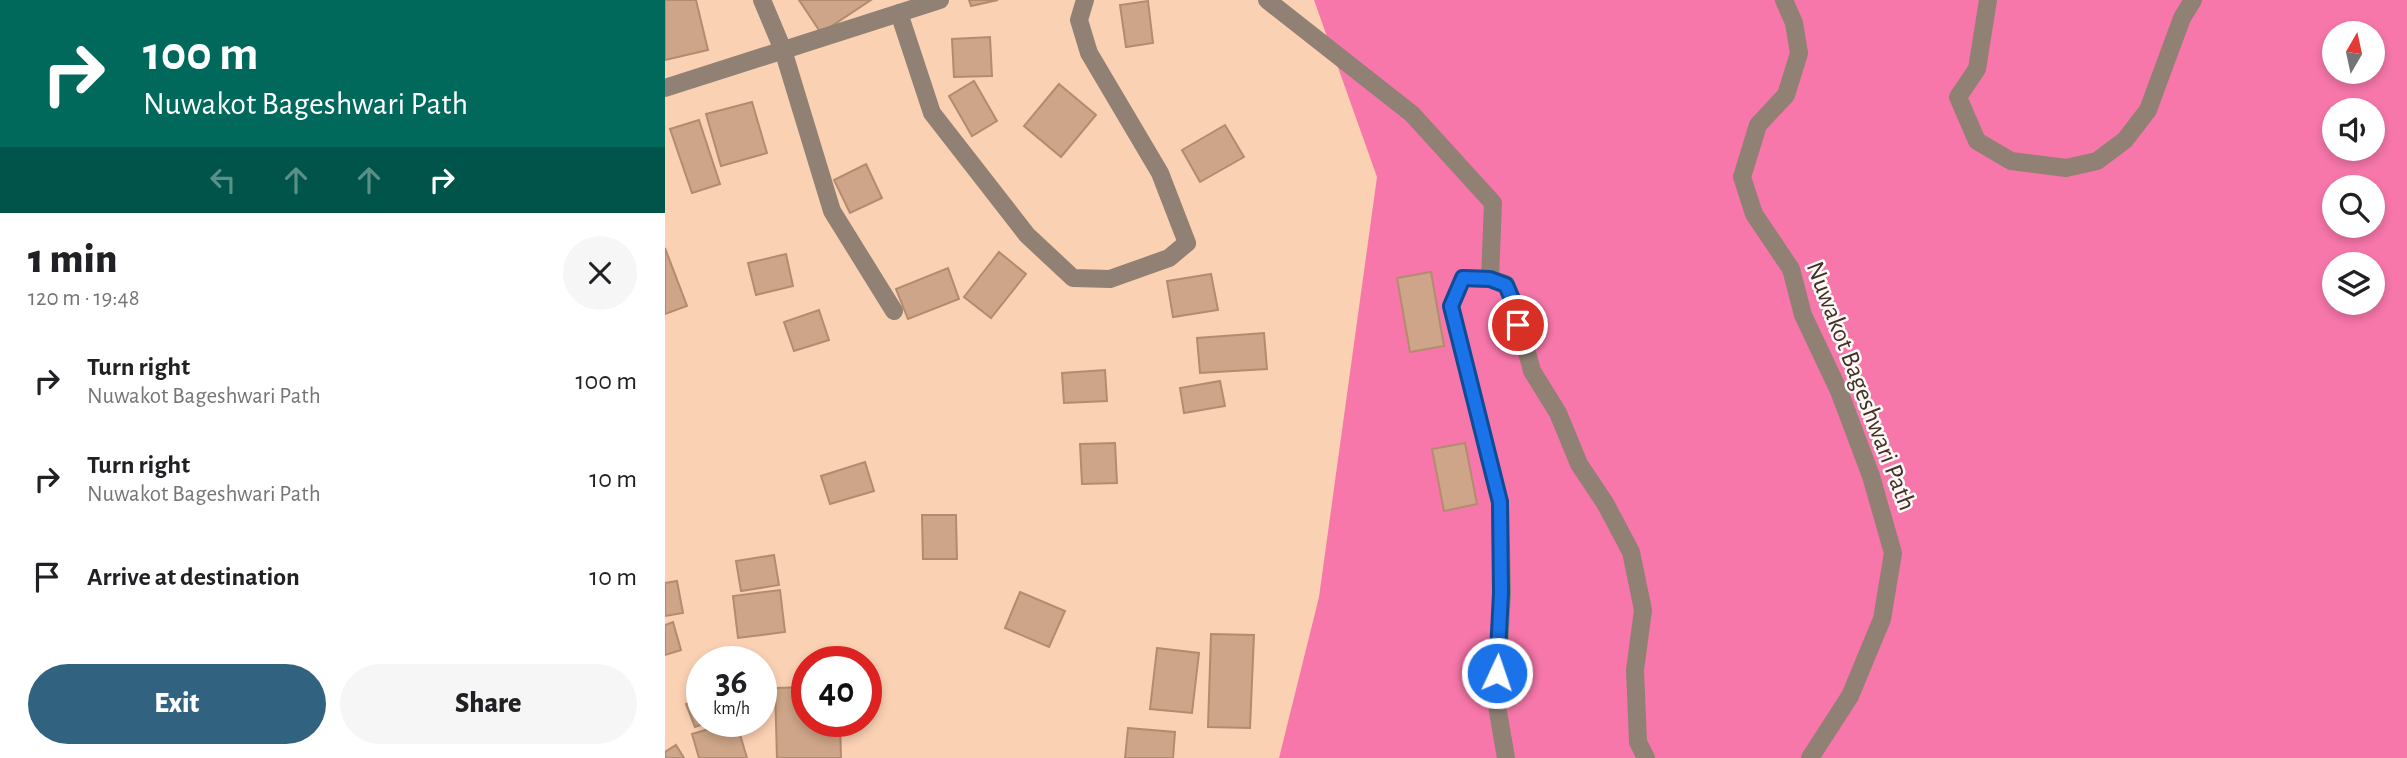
<!DOCTYPE html>
<html lang="en">
<head>
<meta charset="utf-8">
<style>
	body { margin:0; font-family:"Alegreya Sans",sans-serif; background:#f6f6f6; color:#202124; height:100vh; display:flex; flex-direction:column; font-size:26px; white-space:nowrap }
	* { box-sizing:border-box; margin:0 }
	p { font-size:23px; color:#757577 }
	.icon { flex:none; width:38px; height:38px; fill:none; stroke:currentColor; stroke-width:2; stroke-linecap:round; stroke-linejoin:round }
	.map { position:relative; flex:1; overflow:hidden }
	.sheet { display:flex; flex-direction:column; background:#fff; width:665px }
	.sheet>* { flex:none }
	.guide { background:#00695c; color:#fff; overflow:hidden }
	.needle { width:46px; rotate:9deg }
	.controls { position:absolute; left:1657px; top:21px; display:grid; gap:14px }
	.controls a { display:grid; place-items:center; width:63px; height:63px; border-radius:50%; background:#fff; box-shadow:0 4px 10px #0003; font-size:35px }
	.speed { position:absolute; left:21px; top:646px; display:flex; gap:14px; font-size:35px; font-weight:700; text-align:center }
	.speed>* { display:grid; place-content:center; width:91px; height:91px; border-radius:50%; background:#fff; box-shadow:0 4px 10px #0003; line-height:1 }
	.speed small { font-size:18px; font-weight:400 }
	.speed .limit { border:10px solid #d22; background:#fff; color:#111 }
	.pin { position:absolute; display:grid; place-items:center; width:60px; height:60px; color:#fff; margin:-30px; border:4px solid #fff; border-radius:50%; box-shadow:0 2px 7px #0007 }
	.me { position:absolute; width:77px; margin:-38px; rotate:3deg; stroke-linejoin:round; filter:drop-shadow(0 0 5px #0008) }
	.turn { display:flex; align-items:center; gap:24px; height:147px; padding:0 28px; font-size:32px }
	.turn .icon { width:91px; height:91px; stroke-width:2.5 }
	.turn b { display:block; font-size:49px; line-height:60px }
	.lanes { display:flex; align-items:center; height:66px; padding:0 28px; background:#0003; justify-content:center; gap:35px; direction:ltr }
	.lanes .off { opacity:.35 }
	.round { display:grid; place-items:center; flex:none; width:74px; height:74px; border-radius:37px; background:#f6f6f6 }
	.overview { display:flex; align-items:center; justify-content:space-between; height:119px; padding:0 28px }
	h1 { font-size:42px; font-weight:800; line-height:52px }
	.button { display:flex; gap:14px; margin-top:auto; padding:14px 28px }
	.button a { flex:1; height:80px; border-radius:42px; background:#316381; color:#fff; font-size:28px; font-weight:800; line-height:80px; text-align:center }
	.button a+a { background:#f6f6f6; color:#202124 }
	ul { padding:0; list-style:none }
	li { display:flex; align-items:center; gap:21px; height:98px; padding:0 28px }
	li div { flex:1 }
	li b { display:block; font-size:26px }
	li em { font-style:normal }
	main { display:flex; flex:1; min-height:0 }
	.map>svg:first-child { display:block }
</style>
</head>
<body>
<main>
<section class="sheet">
<div class="guide">
<div class="turn"><svg class="icon" aria-label="right" viewBox="0 0 24 24"><path d="M7 20v-9h11M14 6l5 5-5 5"/></svg><div><b>100 m</b>Nuwakot Bageshwari Path</div></div>
<div class="lanes"><svg class="icon off" aria-label="left" viewBox="0 0 24 24"><path d="M17 20v-9H6M10 6l-5 5 5 5"/></svg><svg class="icon off" aria-label="ahead" viewBox="0 0 24 24"><path d="M12 20V5M6 11l6-6 6 6"/></svg><svg class="icon off" aria-label="ahead" viewBox="0 0 24 24"><path d="M12 20V5M6 11l6-6 6 6"/></svg><svg class="icon" aria-label="right" viewBox="0 0 24 24"><path d="M7 20v-9h11M14 6l5 5-5 5"/></svg></div>
</div>
<div class="overview"><div><h1>1 min</h1><p>120 m · 19:48</p></div><a class="round"><svg class="icon" aria-label="close" viewBox="0 0 24 24"><path d="M6 6l12 12M18 6L6 18"/></svg></a></div>
<ul>
<li><svg class="icon" aria-label="right" viewBox="0 0 24 24"><path d="M7 20v-9h11M14 6l5 5-5 5"/></svg><div><b>Turn right</b><p>Nuwakot Bageshwari Path</p></div><em>100 m</em></li>
<li><svg class="icon" aria-label="right" viewBox="0 0 24 24"><path d="M7 20v-9h11M14 6l5 5-5 5"/></svg><div><b>Turn right</b><p>Nuwakot Bageshwari Path</p></div><em>10 m</em></li>
<li><svg class="icon" aria-label="arrive" viewBox="0 0 24 24"><path d="M6 21V4h12l-3 4 3 4H6"/></svg><div><b>Arrive at destination</b></div><em>10 m</em></li>
</ul>
<div class="button"><a>Exit</a><a>Share</a></div>
</section>
<div class="map">
<svg width="1742" height="758" viewBox="0 0 1742 758">
	<rect width="100%" height="100%" fill="#fbd1b3"/>
	<!-- forest -->
	<path fill="#f777aa" fill-rule="evenodd" d="M649,0h1093v758h-1128l40,-161 58,-420zM1670,33h38v39h-38zM1670,110h38v39h-38zM1670,187h38v39h-38zM1670,264h38v39h-38z"/>
	<!-- building -->
	<g fill="#cea588" stroke="#b38b6f" stroke-width="2">
		<path d="M0,0h31l12,50 -43,10z"/>
		<path d="M134,0h72l-50,33z"/>
		<path d="M304,0h29l-27,6z"/>
		<path d="M483,1l5,42 -27,4 -6,-42z"/>
		<path d="M325,37l2,39 -38,1 -2,-38z"/>
		<path d="M309,81l23,40 -25,15 -23,-40z"/>
		<path d="M394,84l37,31 -35,42 -37,-31z"/>
		<path d="M87,102l15,51 -46,13 -15,-52z"/>
		<path d="M34,120l21,64 -28,9 -22,-64z"/>
		<path d="M560,125l19,32 -44,25 -18,-32z"/>
		<path d="M201,164l16,34 -32,15 -16,-33z"/>
		<path d="M0,248l22,58 -22,8z"/>
		<path d="M334,252l27,22 -35,44 -27,-21z"/>
		<path d="M121,254l7,32 -37,9 -8,-32z"/>
		<path d="M283,268l11,31 -51,20 -12,-30z"/>
		<path d="M766,272l13,74 -34,6 -13,-74z"/>
		<path d="M546,274l7,36 -45,7 -6,-36z"/>
		<path d="M154,310l10,30 -35,11 -10,-29z"/>
		<path d="M599,333l3,36 -67,4 -3,-35z"/>
		<path d="M440,370l2,31 -43,2 -2,-30z"/>
		<path d="M555,381l5,25 -41,7 -4,-25z"/>
		<path d="M450,443l2,40 -35,1 -2,-40z"/>
		<path d="M800,443l12,61 -33,7 -12,-62z"/>
		<path d="M200,462l9,29 -44,13 -9,-28z"/>
		<path d="M257,515h34l1,44h-34z"/>
		<path d="M109,555l5,30 -38,6 -5,-30z"/>
		<path d="M12,581l6,32 -18,3v-33z"/>
		<path d="M115,590l5,42 -47,6 -5,-42z"/>
		<path d="M355,592l45,19 -16,36 -44,-19z"/>
		<path d="M8,622l8,28 -16,5v-30z"/>
		<path d="M546,634l43,1 -4,93 -42,-1z"/>
		<path d="M492,648l42,5 -7,60 -42,-4z"/>
		<path d="M142,687v34h33l1,37h-64l-2,-70z"/>
		<path d="M37,698v23h9l-16,6 -9,-23z"/>
		<path d="M71,721l11,37h-48l-7,-24z"/>
		<path d="M463,728l47,4 -2,26h-48z"/>
		<path d="M11,745l8,13h-19v-6z"/>
	</g>
	<g fill="none" stroke-linecap="round" stroke-linejoin="round">
		<!-- minor -->
		<g stroke="#918074" stroke-width="18">
			<path d="M97,0l21,50 49,161 62,100"/>
			<path d="M602,0l145,114 81,89 -3,76"/>
			<path d="M1119,0l10,23 5,30 -13,42 -28,30 -16,52 12,37 37,55 12,46 36,76 32,85 22,77 -11,66 -32,77 -40,62"/>
			<path d="M1323,0l-11,69 -19,28 19,44 34,20 55,7 31,-7 28,-21 23,-30 34,-92 11,-18"/>
			<path d="M234,13l33,100 95,122 46,43 37,1 59,-21 18,-15 -27,-70 -71,-120 -10,-33 6,-20"/>
			<path d="M0,88l275,-88"/>
			<path d="M841,758l-10,-58 6,-107 -2,-91 -49,-196 12,-28 27,1 16,5 8,20 18,67 26,42 21,51 26,39 26,49 12,58 -8,60 3,72 8,16"/>
		</g>
	</g>
	<g fill="none" stroke-linecap="round" stroke-linejoin="round">
		<defs>
			<path id="route" d="M832,673l4,-80 -1,-91 -49,-196 12,-28 27,1 16,6 8,19 4,21"/>
		</defs>
		<!-- route casing -->
		<use href="#route" stroke="#114b97" stroke-width="18"/>
		<!-- route -->
		<use href="#route" stroke="#1a73e8" stroke-width="12"/>
	</g>
	<g text-anchor="middle" dominant-baseline="central" stroke-width="5" stroke-linejoin="round" paint-order="stroke">
		<!-- street labels -->
		<g font-size="26" fill="#413125" stroke="#fffaf7">
			<text transform="translate(1196 386) rotate(69)">Nuwakot Bageshwari Path</text>
		</g>
	</g>
</svg>
<div class="controls">
<a><svg class="needle" viewBox="-14 -14 28 28"><path d="M0-13l5 13h-10z" fill="#e53935"/><path d="M0 13l5-13h-10z" fill="#757577"/></svg></a>
<a><svg class="icon" aria-label="sound" viewBox="0 0 24 24"><path d="M4 9h4l5-4v14l-5-4H4zM17 9q2 3 0 6"/></svg></a>
<a><svg class="icon" aria-label="search" viewBox="0 0 24 24"><circle cx="10" cy="10" r="6"/><path d="M15 15l6 6"/></svg></a>
<a><svg class="icon" aria-label="layers" viewBox="0 0 24 24"><path d="M12 4l9 5-9 5-9-5zM3 14l9 5 9-5"/></svg></a>
</div>
<div class="speed"><div>36<small>km/h</small></div><div class="limit">40</div></div>
<div class="pin" style="left:853px;top:325px;background:#d93025"><svg class="icon" aria-label="arrive" viewBox="0 0 24 24"><path d="M6 21V4h12l-3 4 3 4H6"/></svg></div>
<svg class="me" style="left:832px;top:673px" viewBox="-20 -20 40 40"><circle r="17" fill="#1a73e8" stroke="#fff" stroke-width="3"/><path d="M0-11L8 9 0 5-8 9z" fill="#fff"/></svg>
</div>
</main>
</body>
</html>
